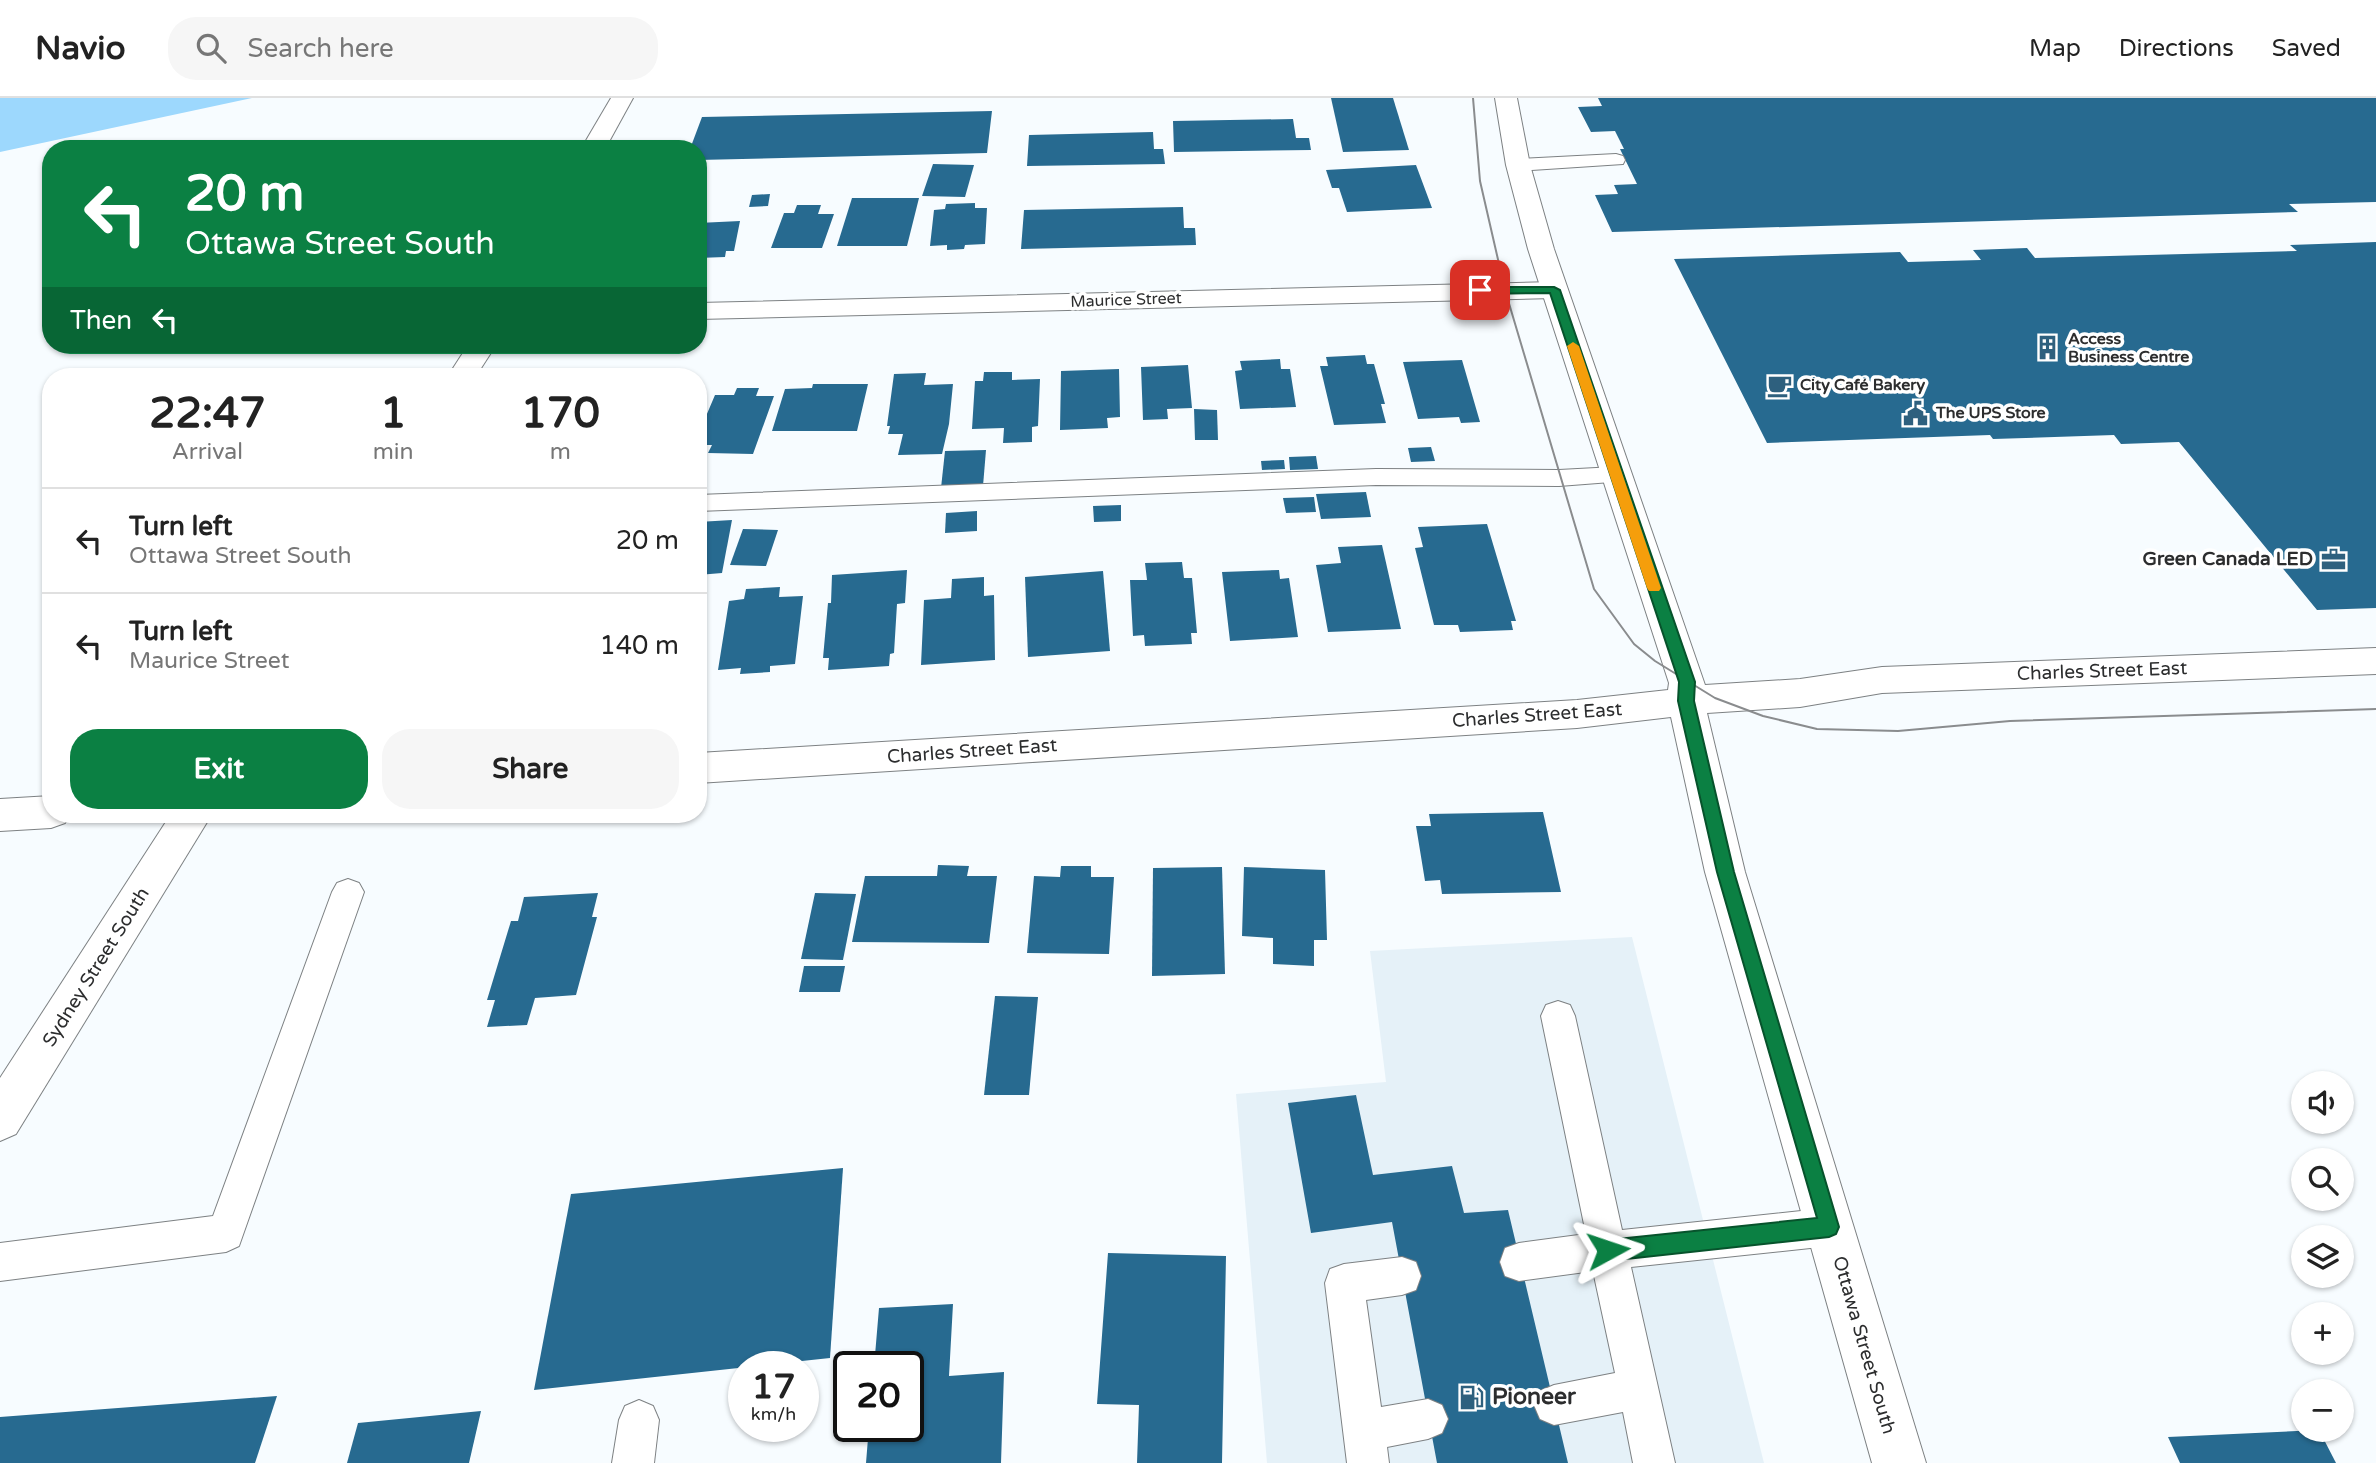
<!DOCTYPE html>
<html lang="en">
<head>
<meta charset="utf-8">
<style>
	body { margin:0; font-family:"Varela Round",sans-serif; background:#f6f6f6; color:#222; height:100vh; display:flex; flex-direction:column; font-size:26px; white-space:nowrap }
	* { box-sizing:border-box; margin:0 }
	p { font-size:23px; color:#767676 }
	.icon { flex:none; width:38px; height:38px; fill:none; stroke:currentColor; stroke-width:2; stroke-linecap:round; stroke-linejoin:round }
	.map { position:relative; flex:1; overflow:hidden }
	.details { position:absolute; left:42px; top:270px; width:665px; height:455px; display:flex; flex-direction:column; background:#fff; border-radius:28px; box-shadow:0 2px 5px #0004 }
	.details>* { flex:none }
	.top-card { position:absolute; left:42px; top:42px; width:665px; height:214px; border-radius:28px; box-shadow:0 2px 5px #0004; background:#0b8043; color:#fff; overflow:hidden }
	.fabs { position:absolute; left:2291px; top:973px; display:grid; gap:14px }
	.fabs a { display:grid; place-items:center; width:63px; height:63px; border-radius:50%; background:#fff; box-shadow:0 2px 5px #0004; font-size:35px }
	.speed { position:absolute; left:728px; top:1253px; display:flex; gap:14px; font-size:35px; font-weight:700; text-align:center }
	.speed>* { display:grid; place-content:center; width:91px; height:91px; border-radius:50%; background:#fff; box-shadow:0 2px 5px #0004; line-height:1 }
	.speed small { font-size:18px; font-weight:400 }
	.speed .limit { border:4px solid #111; border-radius:10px; background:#fff; color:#111 }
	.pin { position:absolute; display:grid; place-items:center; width:60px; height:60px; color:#fff; margin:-30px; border-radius:14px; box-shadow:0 4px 10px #0006 }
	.me { position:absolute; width:77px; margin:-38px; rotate:85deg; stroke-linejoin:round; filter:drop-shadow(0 0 5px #0008) }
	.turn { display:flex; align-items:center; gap:24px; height:147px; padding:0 28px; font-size:32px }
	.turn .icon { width:91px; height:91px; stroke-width:2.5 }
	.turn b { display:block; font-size:49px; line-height:60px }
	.then { display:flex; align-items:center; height:66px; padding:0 28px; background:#0003; gap:14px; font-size:26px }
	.eta { display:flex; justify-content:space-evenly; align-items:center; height:119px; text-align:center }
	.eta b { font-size:42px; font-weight:800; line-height:49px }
	.cta { display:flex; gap:14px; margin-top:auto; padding:14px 28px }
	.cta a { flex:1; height:80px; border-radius:28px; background:#0b8043; color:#fff; font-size:28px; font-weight:800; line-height:80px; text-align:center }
	.cta a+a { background:#f6f6f6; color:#222 }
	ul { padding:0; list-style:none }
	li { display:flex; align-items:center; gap:21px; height:105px; padding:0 28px; border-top:2px solid #e0e0e0 }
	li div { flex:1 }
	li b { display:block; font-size:26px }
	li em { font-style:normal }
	header { display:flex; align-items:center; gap:42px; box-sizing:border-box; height:98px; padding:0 35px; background:#fff; border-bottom:2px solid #e0e0e0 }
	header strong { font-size:33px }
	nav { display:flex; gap:38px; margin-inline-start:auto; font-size:24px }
	.search { width:490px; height:63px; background:#f6f6f6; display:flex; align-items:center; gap:18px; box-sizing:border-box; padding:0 24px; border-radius:28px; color:#767676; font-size:26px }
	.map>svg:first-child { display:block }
</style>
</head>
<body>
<header>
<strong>Navio</strong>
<div class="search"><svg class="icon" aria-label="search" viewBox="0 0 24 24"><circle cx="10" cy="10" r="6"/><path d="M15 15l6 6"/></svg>Search here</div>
<nav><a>Map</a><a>Directions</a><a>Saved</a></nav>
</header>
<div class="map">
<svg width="2376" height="1365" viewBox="0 0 2376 1365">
	<rect width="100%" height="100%" fill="#f7fcff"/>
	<!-- built -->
	<path fill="#e5f1f8" d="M1632,839l132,526h-497l-31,-369 150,-12 -16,-131z"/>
	<!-- green -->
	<path fill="#9dd8fd" d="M0,0h252l-252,54z"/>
	<!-- building -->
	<g fill="#276a90">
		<path d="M1331,0h62l16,52 -66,2z"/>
		<path d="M1598,0h778v104l-87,2 9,8 -686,20 -17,-37 23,-1 -4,-9 23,-1 -17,-35h4l-9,-18 -24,1 -13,-25 24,-1z"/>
		<path d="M992,13l-5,42 -289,7v-11h-8l12,-32z"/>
		<path d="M1293,21l3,19h13l2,12 -137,2 -1,-31z"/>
		<path d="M1153,34l1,17h9l2,15 -138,2 2,-31z"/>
		<path d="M933,66l41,1 -9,32 -43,-1z"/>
		<path d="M1416,67l16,43 -85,4 -8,-24h-7l-6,-18z"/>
		<path d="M770,96l-2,12 -19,1 3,-12z"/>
		<path d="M852,100h67l-12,48h-70z"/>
		<path d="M975,105v5h12l-2,36 -20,1 -1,4 -17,1v-5l-17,1 4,-36 11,-1 1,-5z"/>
		<path d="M797,107h24l-3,9h16l-12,34h-51l13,-35h10z"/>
		<path d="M1183,109l1,21h11l1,17 -175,4 3,-39z"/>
		<path d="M740,123l-6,30h-8l-1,6 -27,1v-35z"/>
		<path d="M2376,144v366l-59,2 -138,-168 -58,2 -7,-9 -121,4 -3,-4 -223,8 -93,-184 226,-7 8,10 73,-2 -8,-10 54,-2 8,10 262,-7 -7,-6z"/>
		<path d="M1365,257l2,9h7l11,40h-4l5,19 -52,2 -14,-59h8l-2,-9z"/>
		<path d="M1280,261l1,10h9l6,38 -56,2 -5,-38 7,-1 -2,-9z"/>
		<path d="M1462,262l18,62 -19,1 -2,-6 -41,2 -15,-57z"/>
		<path d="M1188,267l4,43 -25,1 1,10 -25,1 -2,-53z"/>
		<path d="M1119,271l1,48 -13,1 1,10 -48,2 1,-59z"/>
		<path d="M984,274h28v8l28,-1 -2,47 -6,1v15l-29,1 1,-15 -32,1 3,-48h8z"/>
		<path d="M926,275l-2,12 29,-1 -4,40 -7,30 -44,1 5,-21h-15l2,-8h-3l7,-52z"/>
		<path d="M813,286h55l-11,47h-85l13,-42 27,-1z"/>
		<path d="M737,290h22l-3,8h18l-21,58 -45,-1 4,-8h-14v-10l17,-40h19z"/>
		<path d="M1194,311l23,1 1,30h-23z"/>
		<path d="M1431,349l4,14 -24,1 -3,-14z"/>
		<path d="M986,352l-3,36 -42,2 4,-37z"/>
		<path d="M1316,358l2,13 -28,1 -1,-13z"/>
		<path d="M1284,362l1,9 -23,1 -1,-9z"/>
		<path d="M1366,394l5,25 -50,2 -5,-25z"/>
		<path d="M1314,399l2,15 -30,1 -3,-15z"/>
		<path d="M1121,407v16l-27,1 -1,-16z"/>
		<path d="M977,413v20l-32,2 1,-20z"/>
		<path d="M732,422l-10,53 -24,2v-53z"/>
		<path d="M1487,426l29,97h-5l2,9 -53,2 -2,-7h-24l-19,-77 8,-1 -5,-20z"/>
		<path d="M743,431l35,1 -12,36 -36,-1z"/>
		<path d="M1382,447l19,84 -73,3 -12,-67 25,-2 -3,-16z"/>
		<path d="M1182,464l2,16h8l5,55h-6l1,11 -47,2 -1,-11 -11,1 -3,-56h17l-2,-17z"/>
		<path d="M907,472l-2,33 -8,1 -3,49 -4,1 -1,12 -61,4 1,-12h-6l5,-55h3l1,-28z"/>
		<path d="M1279,472l1,9 9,-1 9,59 -68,4 -8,-69z"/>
		<path d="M1103,473l7,80 -82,6 -3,-80z"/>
		<path d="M984,479v19l10,-1 1,65 -74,5 3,-65 27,-2 1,-19z"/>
		<path d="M780,489l-1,10 24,-1 -8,68 -25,2v6l-30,2 1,-6 -23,2 11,-69 15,-2 2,-10z"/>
		<path d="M1543,714l18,80 -119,2 -2,-14 -15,1 -9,-55h15l-2,-12z"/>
		<path d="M938,767l31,1 -2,10h30l-8,67 -137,-1 13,-66h72z"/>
		<path d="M1061,768h30v11h23l-5,77 -82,-1 7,-77 26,1z"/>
		<path d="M1222,769l3,107 -73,2 1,-108z"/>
		<path d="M1244,769l81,3 2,70h-13v26l-41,-2v-26l-31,-2z"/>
		<path d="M598,795l-6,24h5l-21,78 -41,3 -8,27 -40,2 8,-27h-8l24,-79h7l6,-24z"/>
		<path d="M815,795l41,1 -13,66 -42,-1z"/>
		<path d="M804,868h41l-5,26h-41z"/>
		<path d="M995,898l43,1 -9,98h-45z"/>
		<path d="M1356,997l17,80 79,-9 12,47 44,-3 60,253h-131l-45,-241 -81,11 -23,-130z"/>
		<path d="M843,1070l-13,190 -296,32 37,-196z"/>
		<path d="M1108,1155l118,3 -4,207h-85l2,-58 -42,-1z"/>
		<path d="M953,1206l-4,72 55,-4 -3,91h-135l3,-37h39v-59h-34l5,-59z"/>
		<path d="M277,1298l-22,67h-255v-46z"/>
		<path d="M481,1313l-12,52h-122l11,-40z"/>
		<path d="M2319,1332l17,33h-156l-12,-26z"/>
	</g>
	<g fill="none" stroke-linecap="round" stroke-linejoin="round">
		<defs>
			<g id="lane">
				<path d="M1616,56l7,2 2,4 -2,4 -105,7 -9,-6 9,-6z"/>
				<path d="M1615,369l9,2 3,6 -3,6 -65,5 -183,-1 -678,26v-16l678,-26 183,1z"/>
				<path d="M348,781l11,4 5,9 -125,354 -13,6 -226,29v-38l213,-27 119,-324 5,-9z"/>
				<path d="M1558,903l12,4 5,11 47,214 207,-22 13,6 6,13 -6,13 -13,6 -198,21 44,196h-42l-10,-51 -69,13 -14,-6 -6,-14 6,-14 14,-6 61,-12 -22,-102 -74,10 -14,-5 -5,-14 5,-14 14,-5 67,-9 -45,-218 5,-11z"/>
				<path d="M1402,1159l14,5 5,14 -5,14 -14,5 -36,5 15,107 47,-8 14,6 6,14 -6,14 -14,6 -41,8 2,16h-42l-22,-180 5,-14 14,-5z"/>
				<path d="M639,1302l14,6 6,14 -5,43h-42l7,-43 6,-14z"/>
			</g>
			<g id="street">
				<path d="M611,0h22l-28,51h-24z"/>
				<path d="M1554,184l10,2 4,6 -4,6 -10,2 -856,21v-16z"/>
				<path d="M468,247h28l-20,31h-28z"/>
				<path d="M171,716h41l-196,320 -16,7v-63z"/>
			</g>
			<g id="secondary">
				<path d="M1495,0h22l13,67 24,84 151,436 95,-6 82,-12 494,-19v26l-494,19 -82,14 -93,6 38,159 181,591h-54l-167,-591 -34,-155 -94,11 -879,55v-30l879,-53 91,-10 1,-7 -141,-434 -22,-84z"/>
				<path d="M51,698v18h19l-5,9 -14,5 -51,3v-32z"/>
			</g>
		</defs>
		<!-- lane casing -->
		<use href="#lane" stroke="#7d8183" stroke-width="2"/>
		<!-- street casing -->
		<use href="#street" stroke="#7d8183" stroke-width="2"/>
		<!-- secondary casing -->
		<use href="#secondary" stroke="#7d8183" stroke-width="2"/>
		<!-- lane -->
		<use href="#lane" fill="#fff" fill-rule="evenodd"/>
		<!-- street -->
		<use href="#street" fill="#fff" fill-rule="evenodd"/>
		<!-- secondary -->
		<use href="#secondary" fill="#fff" fill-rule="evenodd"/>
		<!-- tram -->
		<path stroke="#8a8c8e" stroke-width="2" d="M1473,0l7,83 25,109 89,299 40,55 21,17 60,37 48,18 54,13 81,2 112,-10 366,-12"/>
	</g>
	<!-- route -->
	<path fill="#0b8043" stroke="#07532c" stroke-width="2" d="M1554,189l6,3 135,392 -1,19 40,171 105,355 -3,7 -7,3 -221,24 -7,-3 -3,-8 3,-7 7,-3 209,-22 -100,-346 -39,-171 1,-19 -129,-389 -70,1 -5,-4 5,-3z"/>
	<!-- slow -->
	<path fill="#f59e0b" d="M1573,244l6,4 82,242 -2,3h-10l-2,-3 -80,-242z"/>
	<!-- icons -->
	<defs>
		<symbol id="building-bare" viewBox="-9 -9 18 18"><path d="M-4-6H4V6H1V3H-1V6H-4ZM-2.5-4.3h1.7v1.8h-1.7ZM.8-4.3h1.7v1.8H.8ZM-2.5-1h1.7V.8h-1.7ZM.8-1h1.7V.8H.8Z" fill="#2e607e" stroke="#fff" stroke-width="2.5" paint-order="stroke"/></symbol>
		<symbol id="cafe-bare" viewBox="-9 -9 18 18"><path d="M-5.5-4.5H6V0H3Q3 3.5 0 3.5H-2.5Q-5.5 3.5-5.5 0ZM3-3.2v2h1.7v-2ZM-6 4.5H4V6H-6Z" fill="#2e607e" stroke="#fff" stroke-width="2.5" paint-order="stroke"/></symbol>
		<symbol id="civic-bare" viewBox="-9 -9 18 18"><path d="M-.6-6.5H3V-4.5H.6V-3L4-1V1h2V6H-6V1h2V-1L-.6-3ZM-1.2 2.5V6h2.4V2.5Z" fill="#2e607e" stroke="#fff" stroke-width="2.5" paint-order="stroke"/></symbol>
		<symbol id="office-bare" viewBox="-9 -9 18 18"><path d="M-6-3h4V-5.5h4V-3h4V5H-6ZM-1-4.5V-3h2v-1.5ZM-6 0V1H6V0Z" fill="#2e607e" stroke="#fff" stroke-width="2.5" paint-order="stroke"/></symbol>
		<symbol id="fuel-bare" viewBox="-9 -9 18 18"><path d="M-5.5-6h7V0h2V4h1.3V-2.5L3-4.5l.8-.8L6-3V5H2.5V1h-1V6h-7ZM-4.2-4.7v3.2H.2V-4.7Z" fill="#2e607e" stroke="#fff" stroke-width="2.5" paint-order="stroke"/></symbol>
	</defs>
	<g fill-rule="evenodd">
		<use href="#building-bare" x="2030" y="232" width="35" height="35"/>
		<use href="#cafe-bare" x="1762" y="270" width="35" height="35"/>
		<use href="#civic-bare" x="1898" y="298" width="35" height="35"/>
		<use href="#office-bare" x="2316" y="444" width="35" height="35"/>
		<use href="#fuel-bare" x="1454" y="1282" width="35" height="35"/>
	</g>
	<g text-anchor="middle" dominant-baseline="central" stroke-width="7" stroke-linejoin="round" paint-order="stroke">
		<!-- far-street labels -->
		<g font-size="16" fill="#2c2d2e" stroke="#fff">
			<text transform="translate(1126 202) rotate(-2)">Maurice Street</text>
		</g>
		<!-- far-poi labels -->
		<g font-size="16" font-weight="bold" fill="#2c2d2e" stroke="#fff" text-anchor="start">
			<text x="2068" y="241">Access<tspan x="2068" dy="18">Business Centre</tspan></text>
			<text x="1800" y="287">City Café Bakery</text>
			<text x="1936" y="315">The UPS Store</text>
		</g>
		<!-- poi labels -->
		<g font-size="19" font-weight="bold" fill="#2c2d2e" stroke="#fff" text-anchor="end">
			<text x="2313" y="461">Green Canada LED</text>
		</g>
		<!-- street labels -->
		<g font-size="19" fill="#2c2d2e" stroke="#fff">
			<text transform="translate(2102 573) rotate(-2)">Charles Street East</text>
			<text transform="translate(1537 617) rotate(-4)">Charles Street East</text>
			<text transform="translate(972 653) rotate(-4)">Charles Street East</text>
			<text transform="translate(96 869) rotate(-58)">Sydney Street South</text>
			<text transform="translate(1864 1247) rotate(74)">Ottawa Street South</text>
		</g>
		<!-- near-poi labels -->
		<g font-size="23" font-weight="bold" fill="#2c2d2e" stroke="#fff" text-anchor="start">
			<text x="1492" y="1299">Pioneer</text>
		</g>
	</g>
</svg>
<div class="fabs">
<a><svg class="icon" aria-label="sound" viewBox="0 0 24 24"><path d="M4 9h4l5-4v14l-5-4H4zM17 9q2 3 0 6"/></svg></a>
<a><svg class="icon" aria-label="search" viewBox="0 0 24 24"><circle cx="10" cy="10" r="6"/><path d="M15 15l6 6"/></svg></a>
<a><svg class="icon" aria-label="layers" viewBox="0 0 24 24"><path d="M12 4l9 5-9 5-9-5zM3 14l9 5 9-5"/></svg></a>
<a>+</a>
<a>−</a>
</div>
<div class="speed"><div>17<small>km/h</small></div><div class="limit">20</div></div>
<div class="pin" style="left:1480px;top:192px;background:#d93025"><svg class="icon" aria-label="arrive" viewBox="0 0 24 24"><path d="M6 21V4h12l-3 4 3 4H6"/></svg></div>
<svg class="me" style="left:1608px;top:1152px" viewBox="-20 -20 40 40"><path d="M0-17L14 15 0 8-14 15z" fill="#0b8043" stroke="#fff" stroke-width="4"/></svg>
<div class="top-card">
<div class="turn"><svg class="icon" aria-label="left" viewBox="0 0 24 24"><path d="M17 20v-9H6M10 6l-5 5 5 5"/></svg><div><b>20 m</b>Ottawa Street South</div></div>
<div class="then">Then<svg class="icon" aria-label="left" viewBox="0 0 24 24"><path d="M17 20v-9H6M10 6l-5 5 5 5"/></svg></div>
</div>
<section class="details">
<div class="eta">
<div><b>22:47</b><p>Arrival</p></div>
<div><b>1</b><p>min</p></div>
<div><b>170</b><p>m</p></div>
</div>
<ul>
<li><svg class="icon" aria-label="left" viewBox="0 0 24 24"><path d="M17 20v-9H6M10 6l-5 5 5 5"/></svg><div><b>Turn left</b><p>Ottawa Street South</p></div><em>20 m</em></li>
<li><svg class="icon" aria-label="left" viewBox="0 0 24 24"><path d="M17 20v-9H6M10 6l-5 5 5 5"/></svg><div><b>Turn left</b><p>Maurice Street</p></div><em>140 m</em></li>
</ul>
<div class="cta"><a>Exit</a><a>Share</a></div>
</section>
</div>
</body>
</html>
